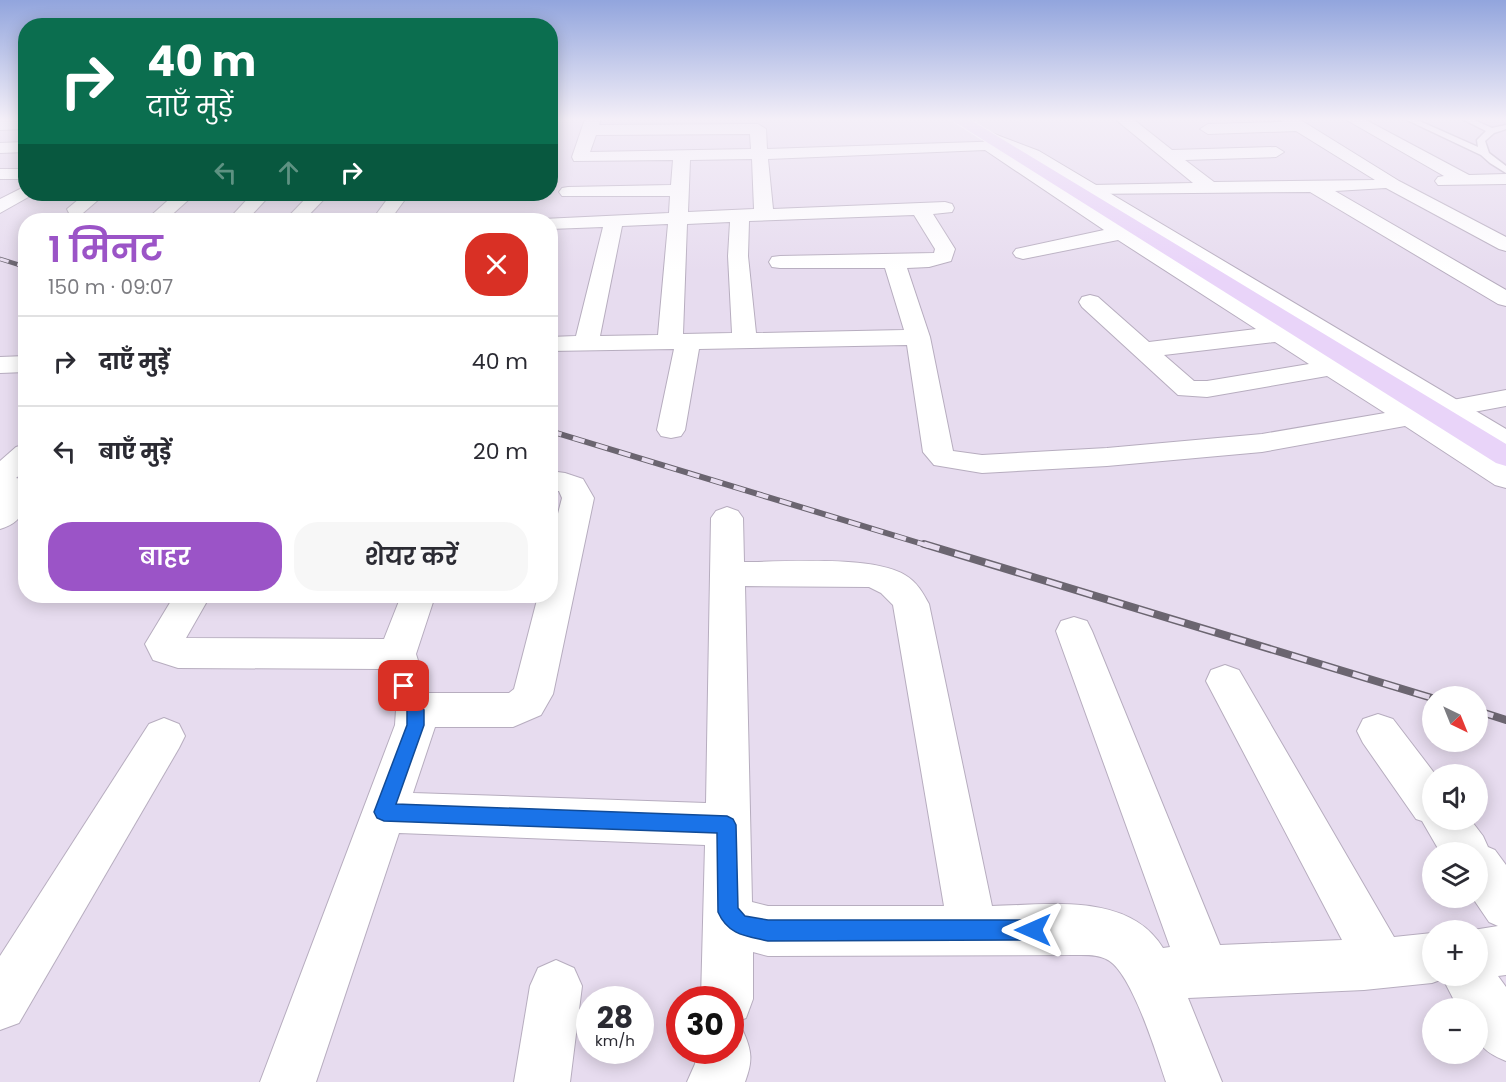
<!DOCTYPE html>
<html lang="hi">
<head>
<meta charset="utf-8">
<style>
	body { margin:0; font-family:Poppins,"Noto Sans Devanagari",sans-serif; background:#f7f7f7; color:#2b2b33; height:100vh; display:flex; flex-direction:column; font-size:22px; white-space:nowrap }
	* { box-sizing:border-box; margin:0 }
	p { font-size:20px; color:#7c7c81 }
	.icon { flex:none; width:33px; height:33px; fill:none; stroke:currentColor; stroke-width:2; stroke-linecap:round; stroke-linejoin:round }
	.map { position:relative; flex:1; overflow:hidden }
	.details { position:absolute; left:18px; top:213px; width:540px; height:390px; display:flex; flex-direction:column; background:#fff; border-radius:24px; box-shadow:0 3px 15px #0003 }
	.details>* { flex:none }
	.guide { position:absolute; left:18px; top:18px; width:540px; height:183px; border-radius:24px; box-shadow:0 3px 15px #0003; background:#0b6e4f; color:#fff; overflow:hidden }
	.needle { width:39px; rotate:137deg }
	.controls { position:absolute; left:1422px; top:686px; display:grid; gap:12px }
	.controls a { display:grid; place-items:center; width:66px; height:66px; border-radius:50%; background:#fff; box-shadow:0 3px 15px #0003; font-size:30px }
	.speed { position:absolute; left:576px; top:986px; display:flex; gap:12px; font-size:30px; font-weight:700; text-align:center }
	.speed>* { display:grid; place-content:center; width:78px; height:78px; border-radius:50%; background:#fff; box-shadow:0 3px 15px #0003; line-height:1 }
	.speed small { font-size:15px; font-weight:400 }
	.speed .limit { border:9px solid #d22; background:#fff; color:#111 }
	.pin { position:absolute; display:grid; place-items:center; width:51px; height:51px; color:#fff; margin:-26px; border-radius:12px; box-shadow:0 3px 9px #0006 }
	.me { position:absolute; width:66px; margin:-33px; rotate:270deg; stroke-linejoin:round; filter:drop-shadow(0 0 4px #0008) }
	.turn { display:flex; align-items:center; gap:21px; height:126px; padding:0 30px; font-size:27px }
	.turn .icon { width:78px; height:78px; stroke-width:2.5 }
	.turn b { display:block; font-size:42px; line-height:51px }
	.lanes { display:flex; align-items:center; height:57px; padding:0 30px; background:#0003; justify-content:center; gap:30px; direction:ltr }
	.lanes .off { opacity:.35 }
	.round { display:grid; place-items:center; flex:none; width:63px; height:63px; border-radius:24px; background:#f7f7f7 }
	.summary { display:flex; align-items:center; justify-content:space-between; height:102px; padding:0 30px }
	h1 { font-size:36px; font-weight:600; line-height:45px; color:#9b54c7 }
	.primary-button { display:flex; gap:12px; margin-top:auto; padding:12px 30px }
	.primary-button a { flex:1; height:69px; border-radius:24px; background:#9b54c7; color:#fff; font-size:24px; font-weight:600; line-height:69px; text-align:center }
	.primary-button a+a { background:#f7f7f7; color:#2b2b33 }
	ul { padding:0; list-style:none }
	li { display:flex; align-items:center; gap:18px; height:90px; padding:0 30px; border-top:2px solid #e1e1e2 }
	li div { flex:1 }
	li b { display:block; font-size:22px }
	li em { font-style:normal }
	.map>svg:first-child { display:block }
</style>
</head>
<body>
<div class="map">
<svg width="1506" height="1082" viewBox="0 0 1506 1082">
	<rect width="100%" height="100%" fill="#e7dcef"/>
	<g fill="none" stroke-linecap="round" stroke-linejoin="round">
		<defs>
			<path id="service" d="M1405,119h10l63,28 -1,-7 9,-9 -24,-12h10l20,9 14,-3v4l-12,4 -9,8 4,12 17,13v7l-16,-10 -9,-8z"/>
			<g id="minor">
				<path d="M26,119v10l-26,1v-10z"/>
				<path d="M585,119h16l-2,6 159,-1 8,5 1,20 240,-8 2,3 -4,4 134,88 367,229v23l-11,-3 -90,-59 -143,26 -155,14 -125,7 -48,-8 -11,-13 -16,-107 -208,4 -14,81 -4,6 -10,2 -10,-2 -4,-6 17,-81 -124,2v-14l26,-1 27,-109 -53,2v-9h-8l1,-1 126,-6 1,-17h-108l-3,-4 3,-4 6,-1 103,-2 2,-25 -99,1 -2,-4zM750,134l1,15 -161,3 6,-17zM985,150l119,80 -88,19 -3,4 3,4 7,2 95,-19 138,89 -107,13 -51,-45 -8,-2 -8,2 -3,5 3,5 96,88 29,2 120,-21 58,37 -123,21 -155,14 -125,7 -29,-4 -23,-114 -23,-69 22,-1 22,-6 4,-12 -22,-35 19,-2 2,-4 -2,-4 -7,-2 -172,7 -5,-50zM752,159l2,50 -66,3 2,-52zM914,215l21,34 -1,4 -154,3 -8,1 -3,5 3,5 8,1h105l19,62 -148,3 -8,-77 1,-35zM730,222l-2,34 4,77 -49,1 4,-110zM668,224l-10,111 -58,1 22,-110zM1275,342l34,22 -102,17h-13l-30,-26z"/>
				<path d="M1115,119h18l39,31 104,-3 8,5 -8,5 -91,3 29,22 161,-2 -79,-49 -88,3 -8,-5 8,-5 74,-2 -2,-3h19l100,62 107,56v14l-7,-2 -113,-61 -51,3 171,99v16l-8,-2 -188,-112 -225,2 -3,-4 3,-4 6,-1 102,-2z"/>
				<path d="M1345,119h19l105,56 37,-1v10l-68,1 -3,-4 3,-4 6,-1z"/>
				<path d="M26,142v10l-26,1v-10z"/>
				<rect x="0" y="169" width="26" height="10"/>
				<path d="M26,186v8l6,1 -32,18v-14z"/>
				<path d="M85,194h20l-22,19h-14l-2,-4z"/>
				<path d="M175,194h20l-29,26h-20z"/>
				<path d="M252,194h19l-24,26h-19z"/>
				<path d="M310,194h19l-25,26h-19z"/>
				<path d="M391,194h18l-19,26h-18z"/>
				<path d="M26,356v16l-26,1v-16z"/>
				<path d="M1506,390v16l-54,10 -10,-2 -4,-6 4,-6z"/>
				<path d="M26,444v26l-10,8 10,2c0,24 1,41 -26,49v-68l16,-14z"/>
				<path d="M550,471l15,2 18,6 11,19 -41,196 -12,21 -28,12h-78l-22,66 293,10 5,-285 5,-7 11,-4 11,4 5,7 1,44c41,0 128,-7 161,13 12,7 18,18 24,29l63,302c57,-1 137,-14 171,42l7,-1 -114,-316 5,-10 13,-4 13,4 5,10 128,314 122,-5 -136,-259 5,-11 14,-5 14,5 155,267 38,-4v42h46v-45h-5l25,-4 -9,-4 -17,-25h6v-45h-38l-18,-31 -6,-2 -53,-76 -6,-12 6,-12 15,-5 15,5 42,55h-3v45h38l13,17 5,11 7,3 11,15v110l-8,1 8,11v74c-32,-13 -28,-21 -28,-53h-20l-15,-29 -11,4 -68,7 -176,8 34,84h-56c-9,-26 -35,-113 -60,-123 -9,-5 -22,-4 -32,-4l-306,1 -15,-4v47l-7,19 -16,6v-25h-29l4,-154 -306,-12 -83,249h-56l135,-357 1,-15 -12,-24 -3,-17 -203,-1 -25,-8 -8,-16 29,-48h36l-24,42 198,1 17,-43h34l-19,58 12,39h81l5,-4 24,-93h12v-51l12,-47 -3,-7h-9zM745,586l124,1 12,6 12,12 51,301h-176l-16,-4z"/>
				<path d="M164,718l15,6 6,12 -6,12 -160,275 -19,7v-74l149,-232z"/>
				<path d="M556,960l18,8 8,18 -12,96h-56l16,-96 8,-18z"/>
				<path d="M730,1025l13,6c9,20 10,30 2,51h-58l8,-18 2,-14h33z"/>
			</g>
			<path id="secondary" d="M989,132l50,19 467,278v21l-10,-3 -469,-288 -44,-19 -2,-3z"/>
			<path id="primary" d="M950,119h19l537,325v22l-10,-3z"/>
		</defs>
		<!-- service casing -->
		<use href="#service" stroke="#b7adbf" stroke-width="3"/>
		<!-- minor casing -->
		<use href="#minor" stroke="#b7adbf" stroke-width="2"/>
		<!-- secondary casing -->
		<use href="#secondary" stroke="#b7adbf" stroke-width="2"/>
		<!-- primary casing -->
		<use href="#primary" stroke="#fff" stroke-width="2"/>
		<!-- service -->
		<use href="#service" fill="#fff" fill-rule="evenodd"/>
		<!-- minor -->
		<use href="#minor" fill="#fff" fill-rule="evenodd"/>
		<!-- secondary -->
		<use href="#secondary" fill="#fff" fill-rule="evenodd"/>
		<!-- primary -->
		<use href="#primary" fill="#e9d4f9" fill-rule="evenodd"/>
		<defs>
			<path id="rail-far2" d="M0,259l26,8"/>
			<path id="rail-far1" d="M550,431l379,115"/>
			<g id="rail">
				<path d="M924,544l508,154"/>
				<path d="M1478,711l28,9"/>
			</g>
		</defs>
		<!-- rail-far2 casing -->
		<use href="#rail-far2" stroke="#6b6570" stroke-width="4.5"/>
		<!-- rail-far1 casing -->
		<use href="#rail-far1" stroke="#6b6570" stroke-width="6"/>
		<!-- rail casing -->
		<use href="#rail" stroke="#6b6570" stroke-width="8"/>
		<!-- rail-far2 -->
		<use href="#rail-far2" stroke="#e7dcef" stroke-width="3" stroke-dasharray="9" stroke-linecap="butt"/>
		<!-- rail-far1 -->
		<use href="#rail-far1" stroke="#e7dcef" stroke-width="4" stroke-dasharray="12" stroke-linecap="butt"/>
		<!-- rail -->
		<use href="#rail" stroke="#e7dcef" stroke-width="5" stroke-dasharray="16" stroke-linecap="butt"/>
	</g>
	<!-- sky -->
	<linearGradient id="sky" x2="0" y2="1"><stop stop-color="#92a5dd"/><stop offset="0.44" stop-color="#f4eff8"/><stop offset="1" stop-color="#f4eff8" stop-opacity="0"/></linearGradient>
	<rect width="1506" height="271" fill="url(#sky)"/>
	<!-- route -->
	<path fill="#1a73e8" stroke="#114b97" stroke-width="1.5" d="M404,679l6,2 14,29v15l-28,79 331,12 6,3 3,6 2,83 7,8 23,4h265l7,3 3,7 -3,7 -7,3 -265,1c-22,-5 -40,-6 -50,-29l-1,-79 -333,-12 -7,-3 -3,-6 33,-87v-15l-11,-24 3,-5z"/>
</svg>
<div class="controls">
<a><svg class="needle" viewBox="-14 -14 28 28"><path d="M0-13l5 13h-10z" fill="#e53935"/><path d="M0 13l5-13h-10z" fill="#7c7c81"/></svg></a>
<a><svg class="icon" aria-label="sound" viewBox="0 0 24 24"><path d="M4 9h4l5-4v14l-5-4H4zM17 9q2 3 0 6"/></svg></a>
<a><svg class="icon" aria-label="layers" viewBox="0 0 24 24"><path d="M12 4l9 5-9 5-9-5zM3 14l9 5 9-5"/></svg></a>
<a>+</a>
<a>−</a>
</div>
<div class="speed"><div>28<small>km/h</small></div><div class="limit">30</div></div>
<div class="pin" style="left:404px;top:686px;background:#d93025"><svg class="icon" aria-label="arrive" viewBox="0 0 24 24"><path d="M6 21V4h12l-3 4 3 4H6"/></svg></div>
<svg class="me" style="left:1033px;top:930px" viewBox="-20 -20 40 40"><path d="M0-17L14 15 0 8-14 15z" fill="#1a73e8" stroke="#fff" stroke-width="4"/></svg>
<div class="guide">
<div class="turn"><svg class="icon" aria-label="right" viewBox="0 0 24 24"><path d="M7 20v-9h11M14 6l5 5-5 5"/></svg><div><b>40 m</b>दाएँ मुड़ें</div></div>
<div class="lanes"><svg class="icon off" aria-label="left" viewBox="0 0 24 24"><path d="M17 20v-9H6M10 6l-5 5 5 5"/></svg><svg class="icon off" aria-label="ahead" viewBox="0 0 24 24"><path d="M12 20V5M6 11l6-6 6 6"/></svg><svg class="icon" aria-label="right" viewBox="0 0 24 24"><path d="M7 20v-9h11M14 6l5 5-5 5"/></svg></div>
</div>
<section class="details">
<div class="summary"><div><h1>1 मिनट</h1><p>150 m · 09:07</p></div><a class="round" style="background:#d93025;color:#fff"><svg class="icon" aria-label="close" viewBox="0 0 24 24"><path d="M6 6l12 12M18 6L6 18"/></svg></a></div>
<ul>
<li><svg class="icon" aria-label="right" viewBox="0 0 24 24"><path d="M7 20v-9h11M14 6l5 5-5 5"/></svg><div><b>दाएँ मुड़ें</b></div><em>40 m</em></li>
<li><svg class="icon" aria-label="left" viewBox="0 0 24 24"><path d="M17 20v-9H6M10 6l-5 5 5 5"/></svg><div><b>बाएँ मुड़ें</b></div><em>20 m</em></li>
</ul>
<div class="primary-button"><a>बाहर</a><a>शेयर करें</a></div>
</section>
</div>
</body>
</html>
